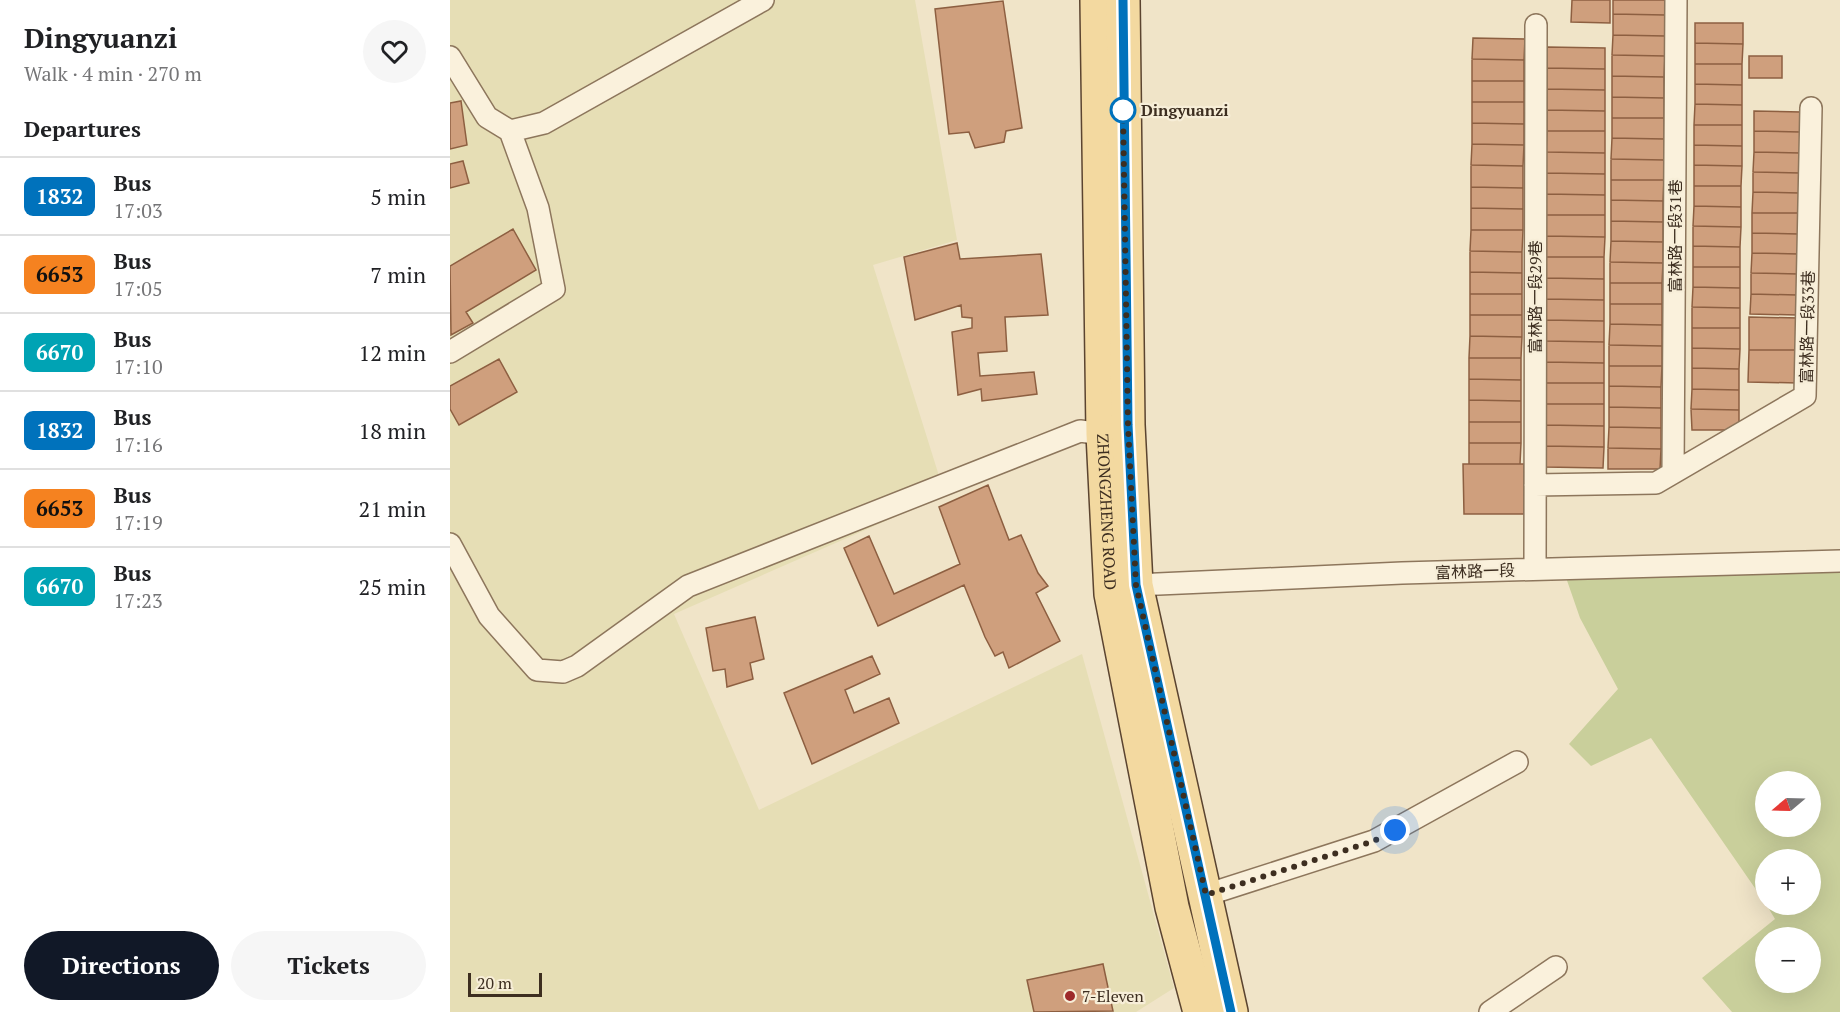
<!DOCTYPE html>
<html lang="en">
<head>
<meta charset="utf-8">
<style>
	body { margin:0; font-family:"PT Serif","Noto Sans TC",serif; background:#f6f6f6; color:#202124; height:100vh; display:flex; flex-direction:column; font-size:22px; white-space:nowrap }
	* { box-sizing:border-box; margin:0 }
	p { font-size:20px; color:#757577 }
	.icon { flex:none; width:33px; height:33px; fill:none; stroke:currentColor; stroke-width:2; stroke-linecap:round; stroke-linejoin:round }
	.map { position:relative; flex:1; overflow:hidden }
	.sheet { display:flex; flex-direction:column; background:#fff; width:450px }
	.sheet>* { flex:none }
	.badge { padding:0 12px; border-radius:9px; font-size:21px; line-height:39px }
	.needle { width:39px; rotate:251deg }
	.buttons { position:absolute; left:1305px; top:771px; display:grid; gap:12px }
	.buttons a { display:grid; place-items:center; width:66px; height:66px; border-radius:50%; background:#fff; box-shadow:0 6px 24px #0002; font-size:30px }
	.scale { position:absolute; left:18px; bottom:15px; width:74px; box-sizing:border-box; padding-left:6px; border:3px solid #3d2e20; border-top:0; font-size:16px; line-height:21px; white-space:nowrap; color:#3d2e20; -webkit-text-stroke:4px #f7eed8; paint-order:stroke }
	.you { position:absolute; width:30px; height:30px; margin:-15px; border:4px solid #fff; border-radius:50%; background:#1a73e8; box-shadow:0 0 0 9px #1a73e833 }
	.map>.badge { position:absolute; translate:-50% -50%; box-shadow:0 0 0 3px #fff }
	h2 { padding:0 24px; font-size:22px; line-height:54px }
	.round { display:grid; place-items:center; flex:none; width:63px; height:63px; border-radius:32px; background:#f6f6f6 }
	.summary { display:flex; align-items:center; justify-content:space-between; height:102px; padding:0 24px }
	h1 { font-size:28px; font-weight:700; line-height:45px }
	.button { display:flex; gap:12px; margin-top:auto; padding:12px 24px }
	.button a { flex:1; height:69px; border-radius:36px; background:#111827; color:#fff; font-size:24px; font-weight:700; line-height:69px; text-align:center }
	.button a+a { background:#f6f6f6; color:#202124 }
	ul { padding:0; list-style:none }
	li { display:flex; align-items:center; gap:18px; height:78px; padding:0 24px; border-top:2px solid #e0e0e0 }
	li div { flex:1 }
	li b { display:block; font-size:22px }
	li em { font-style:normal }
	li .badge { min-width:66px; font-weight:700; text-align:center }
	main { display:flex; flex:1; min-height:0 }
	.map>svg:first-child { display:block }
	.farmland { fill:#e6deb5 }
	.green { fill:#c9cf9b; fill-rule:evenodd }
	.building { fill:#cf9f7d; stroke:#8d5f41; stroke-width:1.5 }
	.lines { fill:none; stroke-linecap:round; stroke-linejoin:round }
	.street-casing { stroke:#8d765c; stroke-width:24 }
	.primary-casing { stroke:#5b4430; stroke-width:36 }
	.street { stroke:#faf1dc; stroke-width:21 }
	.primary { stroke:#f3d9a0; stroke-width:33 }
	.line-casing { stroke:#fff; stroke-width:14 }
	.line { stroke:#0072bc; stroke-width:9 }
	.walk { stroke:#3d2e20; stroke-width:6; stroke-dasharray:0 10.8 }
	.stop-dot { fill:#fff; stroke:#0072bc; stroke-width:3 }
	.poi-dot { fill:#9e2a2b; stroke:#f7eed8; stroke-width:2 }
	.labels { text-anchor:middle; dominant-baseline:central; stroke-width:4.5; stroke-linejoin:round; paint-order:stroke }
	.stop-label { font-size:16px; font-weight:bold; fill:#3d2e20; stroke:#f7eed8; text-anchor:start }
	.street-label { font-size:16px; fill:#3d2e20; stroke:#f7eed8 }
	.poi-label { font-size:16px; fill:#3d2e20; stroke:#f7eed8; text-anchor:start }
</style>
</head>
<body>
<main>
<section class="sheet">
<div class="summary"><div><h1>Dingyuanzi</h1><p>Walk · 4 min · 270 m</p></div><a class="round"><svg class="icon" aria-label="heart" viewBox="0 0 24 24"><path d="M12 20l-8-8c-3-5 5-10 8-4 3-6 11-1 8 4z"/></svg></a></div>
<h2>Departures</h2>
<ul>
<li><span class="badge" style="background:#0072bc;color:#fff">1832</span><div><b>Bus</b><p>17:03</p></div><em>5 min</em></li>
<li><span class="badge" style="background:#f58220;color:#111">6653</span><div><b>Bus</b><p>17:05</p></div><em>7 min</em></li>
<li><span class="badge" style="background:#00a3b4;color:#fff">6670</span><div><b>Bus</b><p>17:10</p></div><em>12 min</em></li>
<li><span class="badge" style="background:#0072bc;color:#fff">1832</span><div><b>Bus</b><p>17:16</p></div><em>18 min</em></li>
<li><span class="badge" style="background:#f58220;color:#111">6653</span><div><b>Bus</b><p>17:19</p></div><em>21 min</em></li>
<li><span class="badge" style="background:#00a3b4;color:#fff">6670</span><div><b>Bus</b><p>17:23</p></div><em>25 min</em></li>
</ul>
<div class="button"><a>Directions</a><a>Tickets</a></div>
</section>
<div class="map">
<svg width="1390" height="1012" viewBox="0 0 1390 1012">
	<rect width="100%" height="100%" fill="#f0e4c8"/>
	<path class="farmland" d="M 0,0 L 465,0 L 507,240 L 423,265 L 495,495 L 224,614 L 309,810 L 632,654 L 724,988 L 686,1012 L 0,1012 Z"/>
	<path class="green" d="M 1390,559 L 1390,1012 L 1282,1012 L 1252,978 L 1325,919 L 1316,904 L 1360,904 L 1360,860 L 1316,860 L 1316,904 L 1201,738 L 1141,766 L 1119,744 L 1168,689 L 1130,618 L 1112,566 ZM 1316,782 L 1360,782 L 1360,826 L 1316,826 ZM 1316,938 L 1360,938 L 1360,982 L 1316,982 Z"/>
	<path class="building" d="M 1122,0 L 1160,0 L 1160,23 L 1121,22 Z
		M 1163,0 L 1215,0 L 1215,15 L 1163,14 Z
		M 553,1 L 572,128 L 556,131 L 554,142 L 525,148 L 519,132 L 499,134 L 485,9 Z
		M 1163,14 L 1215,15 L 1215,36 L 1163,35 Z
		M 1245,23 L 1293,23 L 1293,44 L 1245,43 Z
		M 1163,35 L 1215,36 L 1215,56 L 1162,55 Z
		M 1023,38 L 1075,39 L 1074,60 L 1022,59 Z
		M 1245,43 L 1293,44 L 1292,64 L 1245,64 Z
		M 1097,47 L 1155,48 L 1155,69 L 1097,68 Z
		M 1162,55 L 1215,56 L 1214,77 L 1162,76 Z
		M 1299,56 L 1332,56 L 1332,78 L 1299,78 Z
		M 1022,59 L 1074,60 L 1074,81 L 1022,81 Z
		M 1245,64 L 1292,64 L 1292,85 L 1245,84 Z
		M 1097,68 L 1155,69 L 1155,90 L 1097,89 Z
		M 1162,76 L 1214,77 L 1214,98 L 1162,97 Z
		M 1022,81 L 1074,81 L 1074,102 L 1022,102 Z
		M 1245,84 L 1292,85 L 1292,105 L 1245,104 Z
		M 1097,89 L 1155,90 L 1155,111 L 1097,110 Z
		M 1162,97 L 1214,98 L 1214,118 L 1162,118 Z
		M 11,101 L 17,145 L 0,149 L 0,103 Z
		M 1022,102 L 1074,102 L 1074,124 L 1022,123 Z
		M 1245,104 L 1292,105 L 1292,125 L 1244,125 Z
		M 1097,110 L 1155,111 L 1155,131 L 1097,131 Z
		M 1304,111 L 1351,112 L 1350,132 L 1304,131 Z
		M 1162,118 L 1214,118 L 1214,139 L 1162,138 Z
		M 1022,123 L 1074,124 L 1074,145 L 1022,144 Z
		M 1244,125 L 1292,125 L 1292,146 L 1244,145 Z
		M 1097,131 L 1155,131 L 1155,153 L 1096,152 Z
		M 1304,131 L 1350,132 L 1350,153 L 1304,152 Z
		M 1162,138 L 1214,139 L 1214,160 L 1161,159 Z
		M 1022,144 L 1074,145 L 1073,166 L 1021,165 Z
		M 1244,145 L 1292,146 L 1292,166 L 1244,165 Z
		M 1096,152 L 1155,153 L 1155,174 L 1096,173 Z
		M 1304,152 L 1350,153 L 1350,173 L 1303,172 Z
		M 1161,159 L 1214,160 L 1214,180 L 1161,180 Z
		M 13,161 L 19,183 L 0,188 L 0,164 Z
		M 1021,165 L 1073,166 L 1073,188 L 1021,187 Z
		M 1244,165 L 1292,166 L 1291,186 L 1244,186 Z
		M 1303,172 L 1350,173 L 1349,193 L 1303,192 Z
		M 1096,173 L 1155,174 L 1155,195 L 1096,194 Z
		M 1161,180 L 1214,180 L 1213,201 L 1161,200 Z
		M 1244,186 L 1291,186 L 1291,207 L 1244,206 Z
		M 1021,187 L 1073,188 L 1073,209 L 1021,208 Z
		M 1303,192 L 1349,193 L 1349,213 L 1302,213 Z
		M 1096,194 L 1155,195 L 1155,215 L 1096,215 Z
		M 1161,200 L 1213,201 L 1213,222 L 1161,221 Z
		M 1244,206 L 1291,207 L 1291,227 L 1243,226 Z
		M 1021,208 L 1073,209 L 1073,230 L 1021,230 Z
		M 1302,213 L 1349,213 L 1348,234 L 1302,233 Z
		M 1096,215 L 1155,215 L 1155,237 L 1096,236 Z
		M 1161,221 L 1213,222 L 1213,242 L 1161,241 Z
		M 1243,226 L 1291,227 L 1290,247 L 1243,246 Z
		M 63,229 L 86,270 L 16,312 L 23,323 L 1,335 L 0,266 Z
		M 1021,230 L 1073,230 L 1072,252 L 1020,251 Z
		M 1302,233 L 1348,234 L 1348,254 L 1302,253 Z
		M 1096,236 L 1155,237 L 1154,257 L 1096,257 Z
		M 1161,241 L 1213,242 L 1213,263 L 1160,262 Z
		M 507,243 L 510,259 L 591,254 L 598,315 L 555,317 L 557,351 L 528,353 L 530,376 L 584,372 L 587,394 L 532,401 L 531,389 L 508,395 L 502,332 L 522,328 L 522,318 L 512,317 L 511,305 L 465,320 L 454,257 Z
		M 1243,246 L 1290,247 L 1290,267 L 1243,267 Z
		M 1020,251 L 1072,252 L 1072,273 L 1020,272 Z
		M 1302,253 L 1348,254 L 1348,274 L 1301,273 Z
		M 1096,257 L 1154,257 L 1154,279 L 1096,278 Z
		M 1160,262 L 1213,263 L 1212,283 L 1160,283 Z
		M 1243,267 L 1290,267 L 1290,288 L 1243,287 Z
		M 1020,272 L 1072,273 L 1072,294 L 1020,294 Z
		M 1301,273 L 1348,274 L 1347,295 L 1301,294 Z
		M 1096,278 L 1154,279 L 1154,300 L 1096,299 Z
		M 1160,283 L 1212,283 L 1212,304 L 1160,304 Z
		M 1243,287 L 1290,288 L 1290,308 L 1242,307 Z
		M 1020,294 L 1072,294 L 1072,315 L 1020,315 Z
		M 1301,294 L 1347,295 L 1347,315 L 1300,314 Z
		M 1096,299 L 1154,300 L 1154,321 L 1096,320 Z
		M 1160,304 L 1212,304 L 1212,325 L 1160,324 Z
		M 1242,307 L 1290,308 L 1290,328 L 1242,328 Z
		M 1020,315 L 1072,315 L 1072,337 L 1020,336 Z
		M 1299,317 L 1348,318 L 1348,350 L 1299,350 Z
		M 1096,320 L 1154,321 L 1154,342 L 1095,341 Z
		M 1160,324 L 1212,325 L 1212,346 L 1159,345 Z
		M 1242,328 L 1290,328 L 1290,349 L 1242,348 Z
		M 1020,336 L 1072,337 L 1071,358 L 1019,358 Z
		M 1095,341 L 1154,342 L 1154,363 L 1096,362 Z
		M 1159,345 L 1212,346 L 1212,366 L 1159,366 Z
		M 1242,348 L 1290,349 L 1289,369 L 1242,368 Z
		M 1299,350 L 1348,350 L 1348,383 L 1298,382 Z
		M 1019,358 L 1071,358 L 1071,380 L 1019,379 Z
		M 49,359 L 67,392 L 9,425 L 0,409 L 0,386 Z
		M 1096,362 L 1154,363 L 1154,383 L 1095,383 Z
		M 1159,366 L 1212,366 L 1211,387 L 1159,386 Z
		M 1242,368 L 1289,369 L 1289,390 L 1242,389 Z
		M 1019,379 L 1071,380 L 1071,401 L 1019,400 Z
		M 1095,383 L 1154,383 L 1154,404 L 1095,404 Z
		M 1159,386 L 1211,387 L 1211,408 L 1159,407 Z
		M 1242,389 L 1289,390 L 1289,410 L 1241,409 Z
		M 1019,400 L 1071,401 L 1071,422 L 1019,422 Z
		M 1095,404 L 1154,404 L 1154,426 L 1095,425 Z
		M 1159,407 L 1211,408 L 1211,428 L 1159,427 Z
		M 1241,409 L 1289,410 L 1289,430 L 1242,430 Z
		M 1019,422 L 1071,422 L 1071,443 L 1019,443 Z
		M 1095,425 L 1154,426 L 1154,447 L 1095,446 Z
		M 1159,427 L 1211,428 L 1211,449 L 1158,448 Z
		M 1019,443 L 1071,443 L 1070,464 L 1019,464 Z
		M 1095,446 L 1154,447 L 1153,468 L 1095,467 Z
		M 1158,448 L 1211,449 L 1210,469 L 1158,469 Z
		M 1013,464 L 1074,464 L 1074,514 L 1014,514 Z
		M 538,485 L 559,540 L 571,535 L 588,573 L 598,586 L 586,593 L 610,641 L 559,668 L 553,652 L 545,656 L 535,637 L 514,585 L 428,626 L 394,548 L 419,536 L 444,594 L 510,564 L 489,507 Z
		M 305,617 L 314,659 L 300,663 L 303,679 L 277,687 L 275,669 L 263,671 L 256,628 Z
		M 422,656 L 430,674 L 395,690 L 404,713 L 439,698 L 449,723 L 362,764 L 334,693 Z
		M 653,964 L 663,1011 L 584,1012 L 577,980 Z"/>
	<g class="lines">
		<g class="street-casing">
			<path id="street" d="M 0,57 L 37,117 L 60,131 L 94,123 L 313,0
				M 0,352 L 104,289 L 88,208 L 60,131
				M 1223,473 L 1226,0
				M 1085,485 L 1206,483 L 1355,396 L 1361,108
				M 0,544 L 39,616 L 87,670 L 113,672 L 127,666 L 238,586 L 630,431 L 653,434
				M 1085,569 L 1086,25
				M 675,589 L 686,585 L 952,573 L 1390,561
				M 756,895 L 924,841 L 1067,762
				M 1040,1012 L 1106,967"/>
		</g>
		<g class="primary-casing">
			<g id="primary">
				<path id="s1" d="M 647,0 L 653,434 L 661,594 L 722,907 L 750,1012"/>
				<path d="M 673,0 L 678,425 L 686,585 L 781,1012"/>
			</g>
		</g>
		<use href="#street" class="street"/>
		<use href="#primary" class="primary"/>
	</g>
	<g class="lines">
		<g class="line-casing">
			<path id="line" d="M 673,0 L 678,425 L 686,585 L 781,1012"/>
		</g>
		<use href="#line" class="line"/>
		<path class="walk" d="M 673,110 L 678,425 L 686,585 L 756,895 L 924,841 L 945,830"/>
	</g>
	<circle class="stop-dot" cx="673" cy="110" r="12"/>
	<circle class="poi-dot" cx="620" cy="996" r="6"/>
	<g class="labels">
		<g class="stop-label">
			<text x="691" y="110">Dingyuanzi</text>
		</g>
		<g class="street-label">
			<text transform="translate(1225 236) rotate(-90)">富林路一段31巷</text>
			<text transform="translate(1085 297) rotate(-90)">富林路一段29巷</text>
			<text transform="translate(1357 327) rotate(-89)">富林路一段33巷</text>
			<text stroke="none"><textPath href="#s1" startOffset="512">ZHONGZHENG ROAD</textPath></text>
			<text transform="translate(1025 571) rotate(-2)">富林路一段</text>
		</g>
		<g class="poi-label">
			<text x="632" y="996">7-Eleven</text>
		</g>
	</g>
</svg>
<div class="buttons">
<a><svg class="needle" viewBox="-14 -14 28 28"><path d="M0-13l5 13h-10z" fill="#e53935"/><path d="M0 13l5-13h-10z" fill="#757577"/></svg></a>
<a>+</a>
<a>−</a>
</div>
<div class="scale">20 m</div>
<div class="you" style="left:945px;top:830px"></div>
</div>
</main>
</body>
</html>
